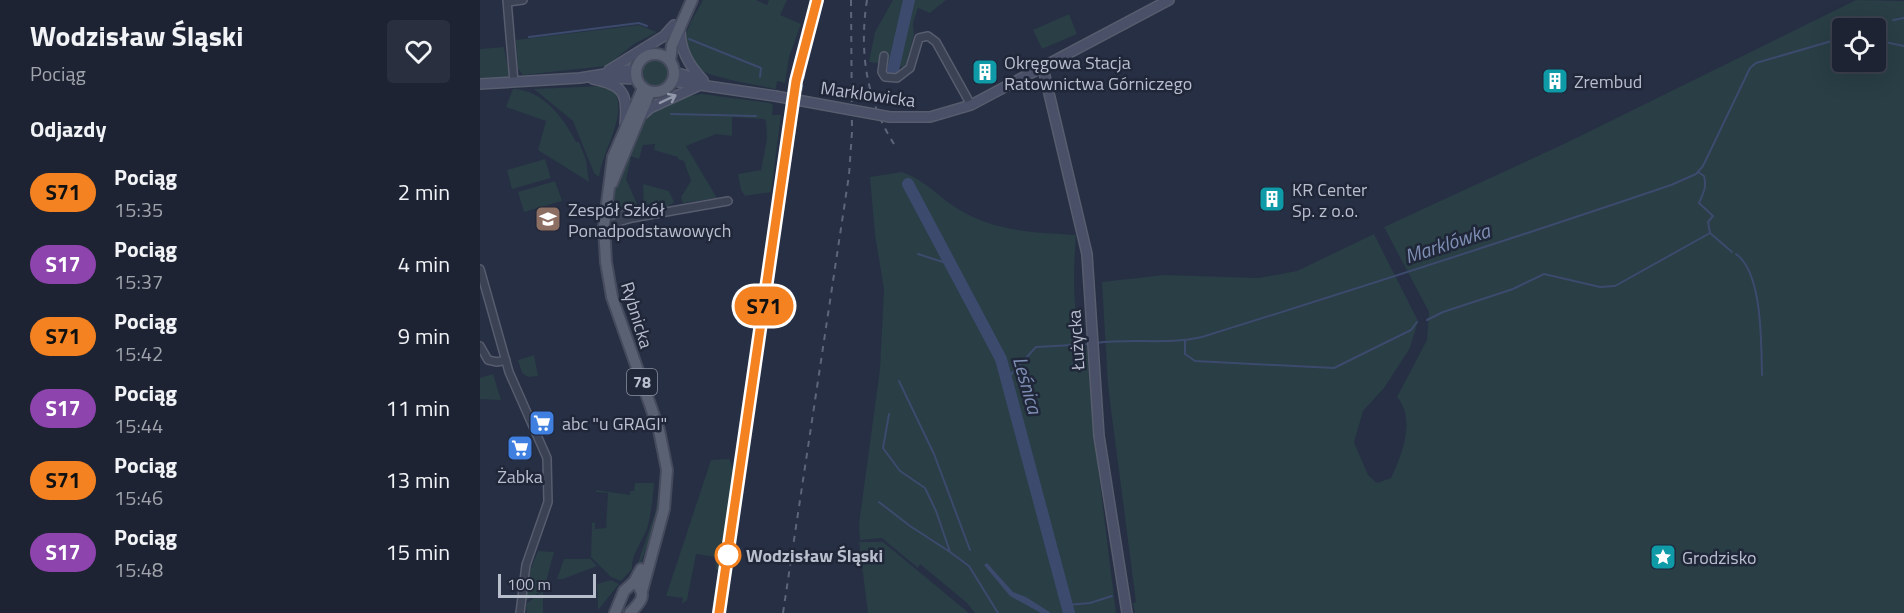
<!DOCTYPE html>
<html lang="pl">
<head>
<meta charset="utf-8">
<style>
	body { margin:0; font-family:"Titillium Web",sans-serif; background:#2a2f3f; color:#f1f3f6; height:100vh; display:flex; flex-direction:column; font-size:22px; white-space:nowrap }
	* { box-sizing:border-box; margin:0 }
	p { font-size:20px; color:#a0a4ac }
	.icon { flex:none; width:33px; height:33px; fill:none; stroke:currentColor; stroke-width:2; stroke-linecap:round; stroke-linejoin:round }
	.map { position:relative; flex:1; overflow:hidden }
	.sheet { display:flex; flex-direction:column; background:#1d2333; width:480px }
	.sheet>* { flex:none }
	.badge { padding:0 12px; border-radius:20px; font-size:21px; line-height:39px }
	.controls { position:absolute; left:1352px; top:18px; display:grid; gap:12px }
	.controls a { display:grid; place-items:center; width:54px; height:54px; border-radius:6px; background:#1d2333; box-shadow:0 6px 24px #0002,0 0 0 2px #3b404e; font-size:30px }
	.scale { position:absolute; left:18px; bottom:15px; width:98px; box-sizing:border-box; padding-left:6px; border:3px solid #b9becd; border-top:0; font-size:16px; line-height:21px; white-space:nowrap; color:#b9becd; -webkit-text-stroke:4px #202739; paint-order:stroke }
	.map>.badge { position:absolute; translate:-50% -50%; box-shadow:0 0 0 3px #fff }
	h2 { padding:0 30px; font-size:22px; line-height:54px }
	.round { display:grid; place-items:center; flex:none; width:63px; height:63px; border-radius:6px; background:#2a2f3f }
	.headline { display:flex; align-items:center; justify-content:space-between; height:102px; padding:0 30px }
	h1 { font-size:28px; font-weight:700; line-height:45px }
	ul { padding:0; list-style:none }
	li { display:flex; align-items:center; gap:18px; height:72px; padding:0 30px }
	li div { flex:1 }
	li b { display:block; font-size:22px }
	li em { font-style:normal }
	li .badge { min-width:66px; font-weight:700; text-align:center }
	main { display:flex; flex:1; min-height:0 }
	.map>svg:first-child { display:block }
	.green { fill:#293e45; fill-rule:evenodd }
	.water { fill:#3c4a6d }
	.lines { fill:none; stroke-linecap:round; stroke-linejoin:round }
	.stream { stroke:#3c4a6d; stroke-width:2 }
	.river { stroke:#3c4a6d; stroke-width:12 }
	.street-casing { stroke:#575d6e; stroke-width:10 }
	.secondary-casing { stroke:#575d6e; stroke-width:12 }
	.primary-casing { stroke:#454b5d; stroke-width:14 }
	.street { stroke:#3b4254; stroke-width:7 }
	.secondary { stroke:#495067; stroke-width:9 }
	.primary { stroke:#596173; stroke-width:10 }
	.rail { stroke:#5d657b; stroke-width:2; stroke-dasharray:6 6; stroke-linecap:butt }
	.secondary-bridge-casing { stroke:#575d6e; stroke-width:12; stroke-linecap:butt }
	.secondary-bridge { stroke:#495067; stroke-width:9 }
	.oneway { stroke:#9298a9 }
	.line-casing { stroke:#fff; stroke-width:14 }
	.line { stroke:#f58220; stroke-width:9 }
	.stop-dot { fill:#fff; stroke:#f58220; stroke-width:3 }
	.labels { text-anchor:middle; dominant-baseline:central; stroke-width:5; stroke-linejoin:round; paint-order:stroke }
	.shield { fill:#202739; stroke:#8b91a1; stroke-width:1.5 }
	.shield-label { font-size:16px; font-weight:bold; fill:#b9becd }
	.poi-label { font-size:18px; fill:#b9becd; stroke:#202739; text-anchor:start }
	.street-label { font-size:18px; fill:#b9becd; stroke:#202739 }
	.stop-label { font-size:18px; font-weight:bold; fill:#b9becd; stroke:#202739; text-anchor:start }
	.water-label { font-size:20px; font-style:italic; fill:#7f8fb5; stroke:#202739 }
</style>
</head>
<body>
<main>
<section class="sheet">
<div class="headline"><div><h1>Wodzisław Śląski</h1><p>Pociąg</p></div><a class="round"><svg class="icon" aria-label="heart" viewBox="0 0 24 24"><path d="M12 20l-8-8c-3-5 5-10 8-4 3-6 11-1 8 4z"/></svg></a></div>
<h2>Odjazdy</h2>
<ul>
<li><span class="badge" style="background:#f58220;color:#111">S71</span><div><b>Pociąg</b><p>15:35</p></div><em>2 min</em></li>
<li><span class="badge" style="background:#8e44ad;color:#fff">S17</span><div><b>Pociąg</b><p>15:37</p></div><em>4 min</em></li>
<li><span class="badge" style="background:#f58220;color:#111">S71</span><div><b>Pociąg</b><p>15:42</p></div><em>9 min</em></li>
<li><span class="badge" style="background:#8e44ad;color:#fff">S17</span><div><b>Pociąg</b><p>15:44</p></div><em>11 min</em></li>
<li><span class="badge" style="background:#f58220;color:#111">S71</span><div><b>Pociąg</b><p>15:46</p></div><em>13 min</em></li>
<li><span class="badge" style="background:#8e44ad;color:#fff">S17</span><div><b>Pociąg</b><p>15:48</p></div><em>15 min</em></li>
</ul>
</section>
<div class="map">
<svg width="1424" height="613" viewBox="0 0 1424 613">
	<rect width="100%" height="100%" fill="#272f44"/>
	<path class="green" d="M 223,0 L 276,0 L 287,5 L 289,0 L 307,0 L 300,15 L 321,24 L 309,57 L 305,83 L 297,81 L 296,89 C 278,85 237,79 223,71 C 213,65 204,45 206,34 C 209,23 218,10 223,0 Z
		M 413,0 L 466,0 L 450,13 L 438,8 L 433,23 L 434,35 L 425,67 L 389,62 L 395,32 Z
		M 1376,0 L 1424,1 L 1424,613 L 655,613 L 653,603 L 656,602 L 628,386 L 622,282 L 684,275 L 779,278 L 817,271 L 894,234 L 938,321 L 930,348 L 904,388 L 883,411 L 874,442 L 888,475 L 897,483 L 911,478 C 922,455 936,419 917,397 L 947,340 L 949,312 L 904,227 L 1086,143 ZM 1362,28 L 1395,28 L 1395,62 L 1362,62 Z
		M 589,14 L 597,34 L 562,49 L 553,30 Z
		M 159,25 L 177,32 L 154,44 L 126,66 L 43,75 L 38,69 L 36,40 Z
		M 24,47 L 29,75 L 25,79 L 0,81 L 0,49 Z
		M159 73a16 16 0 1 1 32 0a16 16 0 1 1-32 0Z
		M 124,86 L 135,91 C 147,118 123,149 119,177 L 114,173 L 93,121 L 54,89 Z
		M 33,89 C 63,89 85,120 96,142 L 99,142 L 106,160 L 109,182 L 58,150 L 66,121 L 26,107 Z
		M 222,94 L 290,103 L 293,105 L 292,115 L 301,115 L 291,192 L 265,196 L 261,190 L 258,174 L 281,170 L 287,139 L 286,121 L 284,119 L 252,117 L 252,136 L 236,134 L 206,146 L 237,198 L 203,203 L 201,197 L 211,181 L 204,161 L 198,159 L 198,157 L 174,150 L 175,144 L 163,145 L 159,159 L 149,156 L 168,115 L 209,96 Z
		M 65,159 L 71,178 L 32,189 L 27,170 Z
		M 147,159 L 151,159 L 146,179 L 157,204 C 152,211 147,214 138,210 C 128,196 141,173 147,159 Z
		M 422,172 C 441,178 455,193 472,205 C 512,232 550,232 596,235 C 594,266 590,320 607,348 L 616,451 L 636,613 L 495,613 L 487,603 L 440,564 L 438,568 L 402,538 L 380,540 L 379,524 L 400,369 L 404,289 L 395,235 L 390,177 Z
		M 75,181 L 82,201 L 44,212 L 38,192 Z
		M 163,184 L 189,191 L 194,202 C 187,209 174,211 164,208 Z
		M 54,355 L 58,376 L 48,377 L 42,373 L 38,360 Z
		M 13,374 L 21,400 L 0,399 L 0,378 Z
		M 249,459 L 255,473 L 240,570 L 236,570 L 235,557 L 216,554 L 207,600 L 202,604 L 203,598 L 186,596 L 231,460 Z
		M 182,472 L 179,512 L 158,571 L 159,560 L 175,513 Z
		M 155,483 L 174,483 C 173,498 171,515 167,529 C 162,542 151,555 152,569 L 141,581 L 131,577 L 111,557 L 112,523 L 115,522 L 115,529 L 126,528 L 128,493 L 116,492 L 116,490 L 150,495 L 150,491 L 154,491 Z
		M 379,542 L 403,542 L 489,613 L 388,613 Z
		M 58,551 L 74,552 L 64,589 L 46,601 L 51,568 Z
		M 84,559 L 110,559 L 117,566 L 83,579 L 77,579 Z
		M 131,580 L 139,584 L 118,610 L 117,584 Z
		M 63,591 L 63,613 L 47,613 L 46,604 Z"/>
	<path class="water" d="M 507,563 L 533,592 L 546,597 L 571,613 L 561,613 L 530,596 L 504,565 Z"/>
	<g class="lines">
		<path class="stream" d="M 1413,20 L 1424,18
			M 49,37 L 159,23 L 167,26
			M 209,39 L 281,68 L 280,77
			M 1395,40 L 1424,46
			M 191,114 L 276,116
			M 1218,172 L 1224,176 C 1227,188 1223,193 1219,203 L 1233,216 L 1228,222 L 1230,233 L 1252,252
			M 438,254 L 469,264
			M 1256,254 C 1283,273 1281,344 1282,375
			M 947,320 L 963,312 L 1033,289 L 1064,274 L 1120,287 L 1135,286 L 1230,233
			M 705,341 L 705,354 L 715,361 L 854,368 L 931,330 L 937,322
			M 616,343 C 652,338 687,345 722,337 C 879,288 1035,238 1191,185 L 1216,174 L 1223,166 L 1270,68 L 1276,63 L 1362,38
			M 526,380 L 556,347 L 611,344
			M 419,381 L 454,454 L 490,550
			M 409,414 L 403,448 L 420,471 L 445,488 L 456,511 L 470,552 L 489,566 L 518,613
			M 399,502 L 430,526 L 470,552
			M 587,605 L 610,603 L 632,596"/>
		<path class="river" d="M 413,70 L 429,0
			M 428,184 L 521,359 L 589,613"/>
		<g class="street-casing">
			<path id="street" d="M 27,0 L 34,82
				M 28,2 L 43,0
				M 404,56 L 402,72 L 405,77 L 417,78 L 430,68 L 439,38 L 448,36 L 456,42 L 491,105
				M 126,209 L 152,218
				M 124,226 L 152,218 L 248,201
				M 0,269 L 29,372 L 67,458 L 68,502 L 46,565 L 40,613
				M 0,346 L 8,360 L 17,362 L 26,360"/>
		</g>
		<g class="secondary-casing">
			<path id="secondary" d="M 200,28 C 200,50 208,64 223,80
				M 563,68 L 607,254 L 619,436 L 647,613
				M 129,70 L 184,36 L 194,25
				M 194,72 L 215,78
				M 129,78 L 157,79
				M 113,79 C 144,85 148,94 145,124
				M 193,81 L 295,96
				M 0,84 L 100,78 L 156,69
				M 161,116 L 170,108 L 220,85
				M 410,117 L 450,117 L 491,105 L 689,0"/>
		</g>
		<g class="primary-casing">
			<path id="primary" d="M156 73a19 19 0 1 1 38 0a19 19 0 1 1-38 0Z
				M 190,61 L 192,45 L 212,0
				M 132,183 L 170,92
				M 162,591 L 184,509 L 187,470 L 179,430 L 132,297 L 126,262 L 124,226 L 133,157 L 163,88
				M 135,613 L 144,591 L 154,582 L 161,569
				M 150,613 C 157,605 167,598 159,587"/>
		</g>
		<use href="#street" class="street"/>
		<use href="#secondary" class="secondary"/>
		<use href="#primary" class="primary"/>
		<path class="rail" d="M 387,0 C 379,51 386,100 414,144
			M 244,613 L 316,121 L 328,53 L 343,0
			M 303,613 L 369,175 L 372,132 L 371,0"/>
		<g class="secondary-bridge-casing">
			<path id="secondary-bridge" d="M 295,96 L 410,117"/>
		</g>
		<use href="#secondary-bridge" class="secondary-bridge"/>
	</g>
	<defs><path id="oneway-shaft" d="M-6 0H5M1.5-3L5.5 0L1.5 3" fill="none" stroke-width="1.6" stroke-linecap="round" stroke-linejoin="round" transform="scale(1.5)"/></defs>
	<use class="oneway" href="#oneway-shaft" transform="translate(188 99) rotate(-26)"/>
	<g class="lines">
		<g class="line-casing">
			<path id="line" d="M 239,613 L 316,81 L 337,0"/>
		</g>
		<use href="#line" class="line"/>
	</g>
	<defs>
		<g id="building-square" transform="scale(1.35)"><rect x="-9" y="-9" width="18" height="18" rx="4" fill="#0f9aa8" stroke="#202739"/><path d="M-4-6H4V6H1V3H-1V6H-4ZM-2.5-4.3h1.7v1.8h-1.7ZM.8-4.3h1.7v1.8H.8ZM-2.5-1h1.7V.8h-1.7ZM.8-1h1.7V.8H.8Z" fill="#fff"/></g>
		<g id="school-square" transform="scale(1.35)"><rect x="-9" y="-9" width="18" height="18" rx="4" fill="#8d6e63" stroke="#202739"/><path d="M0-5L7-2L0 1L-7-2ZM-4 1L0 2.5L4 1V4Q0 6-4 4Z" fill="#fff"/></g>
		<g id="supermarket-square" transform="scale(1.35)"><rect x="-9" y="-9" width="18" height="18" rx="4" fill="#3f7fe0" stroke="#202739"/><path d="M-6-5.5h2.5l.6 2H6L4.5 2H-2.5L-4.4-4H-6ZM-1.5 3.2a1.3 1.3 0 1 0 .1 0ZM3 3.2a1.3 1.3 0 1 0 .1 0Z" fill="#fff"/></g>
		<g id="sight-square" transform="scale(1.35)"><rect x="-9" y="-9" width="18" height="18" rx="4" fill="#0f9aa8" stroke="#202739"/><path d="M0-6L1.8-2.2L6-1.7L2.9 1.2L3.7 5.4L0 3.3L-3.7 5.4L-2.9 1.2L-6-1.7L-1.8-2.2Z" fill="#fff"/></g>
	</defs>
	<g fill-rule="evenodd">
		<use href="#building-square" x="505" y="72"/>
		<use href="#building-square" x="1075" y="81"/>
		<use href="#building-square" x="792" y="199"/>
		<use href="#school-square" x="68" y="219"/>
		<use href="#supermarket-square" x="62" y="423"/>
		<use href="#supermarket-square" x="40" y="448"/>
		<use href="#sight-square" x="1183" y="557"/>
	</g>
	<circle class="stop-dot" cx="248" cy="555" r="12"/>
	<g class="labels">
		<rect class="shield" x="147" y="369" width="30" height="26" rx="4.5"/>
		<g class="shield-label">
			<text x="162" y="382">78</text>
		</g>
		<g class="poi-label">
			<text x="524" y="62">Okręgowa Stacja<tspan x="524" dy="21">Ratownictwa Górniczego</tspan></text>
			<text x="1094" y="81">Zrembud</text>
			<text x="812" y="189">KR Center<tspan x="812" dy="21">Sp. z o.o.</tspan></text>
			<text x="88" y="209">Zespół Szkół<tspan x="88" dy="21">Ponadpodstawowych</tspan></text>
			<text x="82" y="423">abc "u GRAGI"</text>
			<text x="40" y="476" text-anchor="middle">Żabka</text>
			<text x="1202" y="557">Grodzisko</text>
		</g>
		<g class="street-label">
			<text transform="translate(388 94) rotate(8)">Marklowicka</text>
			<text transform="translate(157 315) rotate(73)">Rybnicka</text>
			<text transform="translate(596 340) rotate(-94)">Łużycka</text>
		</g>
		<g class="stop-label">
			<text x="266" y="555">Wodzisław Śląski</text>
		</g>
		<g class="water-label">
			<text transform="translate(967 243) rotate(-18)">Marklówka</text>
			<text transform="translate(548 385) rotate(74)">Leśnica</text>
		</g>
	</g>
</svg>
<div class="controls">
<a><svg class="icon" aria-label="locate" viewBox="0 0 24 24"><circle cx="12" cy="12" r="6"/><path d="M12 2v4M12 18v4M2 12h4M18 12h4"/></svg></a>
</div>
<div class="scale">100 m</div>
<b class="badge" style="left:284px;top:306px;background:#f58220;color:#111">S71</b>
</div>
</main>
</body>
</html>
